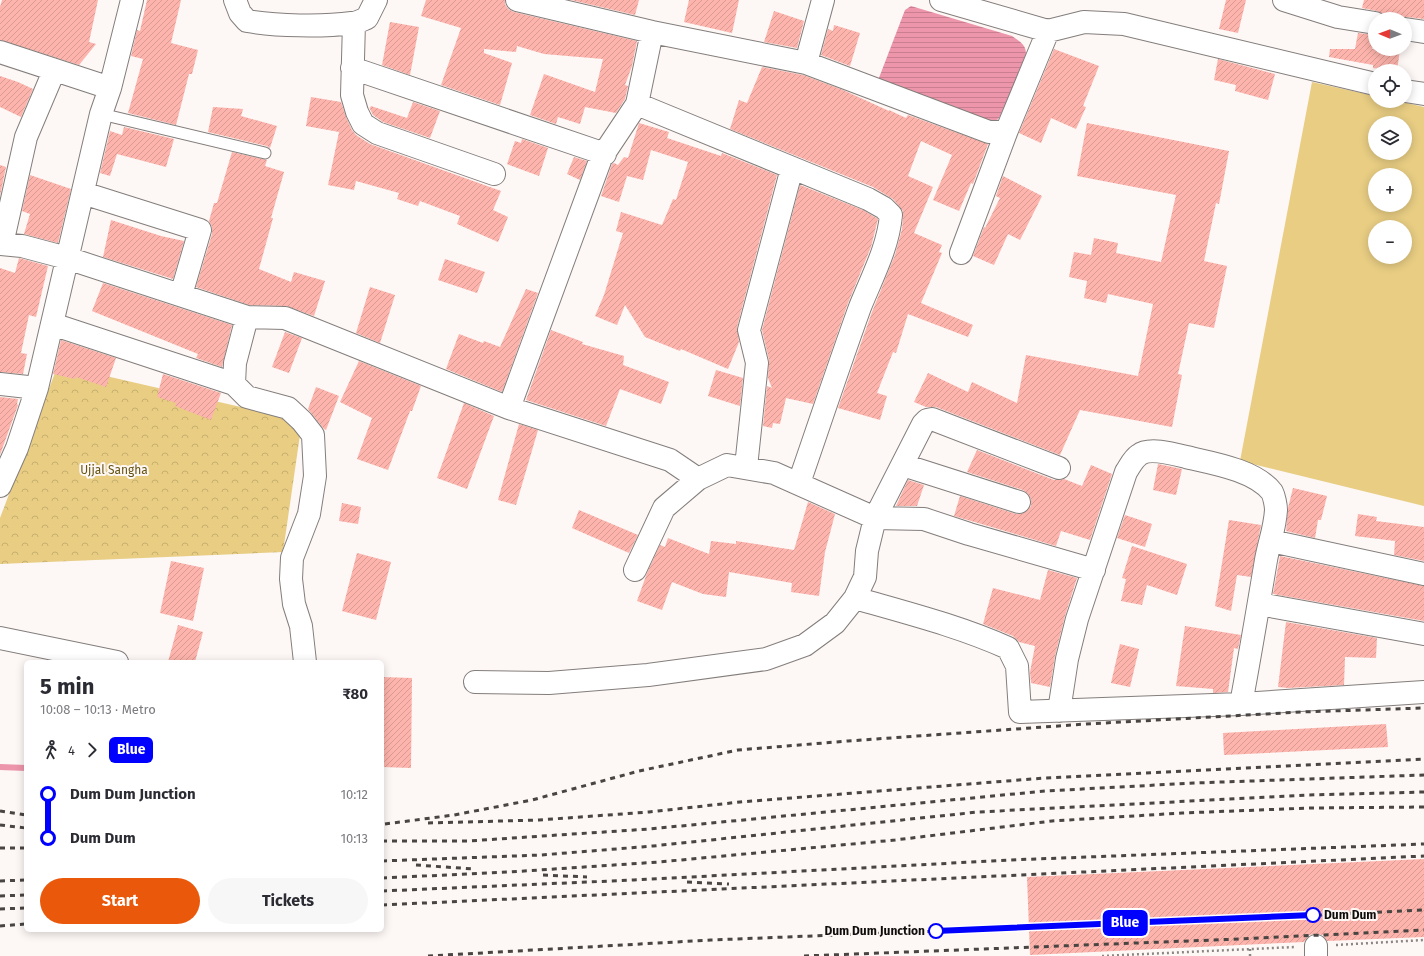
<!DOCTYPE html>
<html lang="en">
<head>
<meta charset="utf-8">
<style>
	body { margin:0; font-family:"Fira Sans",sans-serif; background:#f7f7f7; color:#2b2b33; height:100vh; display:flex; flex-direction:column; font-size:15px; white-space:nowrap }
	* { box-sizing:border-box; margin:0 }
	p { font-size:13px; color:#7c7c81 }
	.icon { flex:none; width:22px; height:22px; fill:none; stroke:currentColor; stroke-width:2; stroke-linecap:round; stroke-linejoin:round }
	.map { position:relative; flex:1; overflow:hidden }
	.side { position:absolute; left:24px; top:660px; width:360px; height:272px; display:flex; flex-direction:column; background:#fff; border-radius:6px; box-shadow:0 2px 10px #0003 }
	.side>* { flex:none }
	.badge { padding:0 8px; border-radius:6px; font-size:14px; line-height:26px }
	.needle { width:26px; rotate:271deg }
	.fabs { position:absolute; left:1368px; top:12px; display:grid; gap:8px }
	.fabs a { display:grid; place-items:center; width:44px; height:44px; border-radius:50%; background:#fff; box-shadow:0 2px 10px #0003; font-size:20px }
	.map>.badge { position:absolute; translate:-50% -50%; box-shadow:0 0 0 2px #fff }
	.legs { display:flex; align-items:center; gap:6px; height:44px; padding:0 16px; font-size:13px }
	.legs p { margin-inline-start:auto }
	.summary { display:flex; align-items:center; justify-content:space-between; height:68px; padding:0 16px }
	h1 { font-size:22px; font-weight:700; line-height:30px }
	.primary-button { display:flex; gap:8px; margin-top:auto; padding:8px 16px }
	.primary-button a { flex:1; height:46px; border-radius:24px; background:#ea580c; color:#fff; font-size:16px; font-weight:700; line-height:46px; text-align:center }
	.primary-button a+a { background:#f7f7f7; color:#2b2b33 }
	ul { padding:0 16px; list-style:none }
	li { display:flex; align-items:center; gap:14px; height:44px; font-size:15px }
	li i { display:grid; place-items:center; width:6px; height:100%; margin:0 5px; background:currentColor }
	li i::after { content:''; width:10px; height:10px; margin:-5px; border:3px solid; border-radius:50%; background:#fff }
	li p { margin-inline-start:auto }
	li:first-child i { background:linear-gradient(#0000 50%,currentColor 0) }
	li:last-child i { background:linear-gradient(currentColor 50%,#0000 0) }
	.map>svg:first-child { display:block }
	.forest { fill:url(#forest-crowns) }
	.pitch { fill:#e8cd83; fill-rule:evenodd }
	.water { fill:url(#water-rules) }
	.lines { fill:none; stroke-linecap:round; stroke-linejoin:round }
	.stream { stroke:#ed95aa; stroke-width:6 }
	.building { fill:url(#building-hatch) }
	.lane-casing { stroke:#837e7c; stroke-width:13 }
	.street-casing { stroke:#837e7c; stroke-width:24 }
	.path { stroke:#8a8684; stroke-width:2.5; stroke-dasharray:2 3; stroke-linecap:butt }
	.lane { stroke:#fff; stroke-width:11 }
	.street { stroke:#fff; stroke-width:22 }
	.rail { stroke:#484543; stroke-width:3; stroke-dasharray:5 5; stroke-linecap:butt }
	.line-1-casing { stroke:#fff; stroke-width:9 }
	.line-1 { stroke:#00f; stroke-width:6 }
	.stop-1-dot { fill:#fff; stroke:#00f; stroke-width:2 }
	.labels { text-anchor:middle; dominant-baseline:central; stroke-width:4; stroke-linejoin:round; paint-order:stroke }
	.park-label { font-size:12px; fill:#665313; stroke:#fdf7f5 }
	.stop-label { font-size:12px; font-weight:bold; fill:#0f0d0c; stroke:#fdf7f5; text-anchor:start }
</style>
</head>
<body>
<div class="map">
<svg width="1424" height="956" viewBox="0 0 1424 956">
	<defs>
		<pattern id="forest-crowns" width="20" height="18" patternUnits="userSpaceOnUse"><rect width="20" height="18" fill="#e8cd83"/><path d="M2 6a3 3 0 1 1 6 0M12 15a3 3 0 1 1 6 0" fill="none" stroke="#c6af70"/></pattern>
		<pattern id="water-rules" width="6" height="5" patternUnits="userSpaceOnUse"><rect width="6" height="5" fill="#ed95aa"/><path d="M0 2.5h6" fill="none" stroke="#ca7f91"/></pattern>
		<pattern id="building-hatch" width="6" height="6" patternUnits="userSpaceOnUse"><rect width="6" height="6" fill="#fdb4ac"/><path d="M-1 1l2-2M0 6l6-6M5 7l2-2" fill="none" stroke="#d89a93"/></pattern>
	</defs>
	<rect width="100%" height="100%" fill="#fdf7f5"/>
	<path class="forest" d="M 58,365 L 302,421 L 283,552 L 0,564 L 0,518 Z"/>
	<path class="pitch" d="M 1312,82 L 1375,96 L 1375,101 L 1398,101 L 1424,107 L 1424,506 L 1240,461 ZM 1375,123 L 1405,123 L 1405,153 L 1375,153 ZM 1375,175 L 1405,175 L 1405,205 L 1375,205 ZM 1375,227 L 1405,227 L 1405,257 L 1375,257 Z"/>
	<path class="water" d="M 911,6 L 1012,36 C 1024,44 1028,47 1025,62 L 999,118 L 994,122 L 877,83 L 905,10 Z"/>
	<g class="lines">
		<path class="stream" d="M 0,767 L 26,768"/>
	</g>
	<path class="building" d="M 2,0 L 98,0 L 89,42 L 96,44 L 79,65 L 0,40 L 0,7 Z
		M 147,0 L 181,0 L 171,43 L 198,50 L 192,74 L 189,74 L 176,125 L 128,113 L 143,59 L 131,56 L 137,30 L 140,31 Z
		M 426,0 L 505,0 L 505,4 L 508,9 L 514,12 L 637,41 L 632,66 L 625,85 L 628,86 L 625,99 L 616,113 L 585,107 L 580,124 L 558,117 L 556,124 L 530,115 L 544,74 L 595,92 L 603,59 L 544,54 L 517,46 L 516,52 L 484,49 L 484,53 L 512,63 L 500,105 L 441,85 L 461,28 L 421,16 Z
		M 571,0 L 639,0 L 635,15 Z
		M 689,0 L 739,0 L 732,33 L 684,22 Z
		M 1226,0 L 1246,0 L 1238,33 L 1219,29 Z
		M 1364,0 L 1424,0 L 1424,19 L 1407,17 L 1398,19 L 1387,19 L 1383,14 L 1377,11 L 1362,8 Z
		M 774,11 L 804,21 L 797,48 L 764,42 Z
		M 390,22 L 419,27 L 410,75 L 382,65 Z
		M 834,25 L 860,33 L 850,66 L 821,55 L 828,29 L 833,31 Z
		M 1358,33 L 1375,35 L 1372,49 L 1400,49 L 1397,71 L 1373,68 L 1373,65 L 1329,57 L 1330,49 L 1355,49 Z
		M 1054,49 L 1099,66 L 1083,106 L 1086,107 L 1076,129 L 1051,118 L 1041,143 L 1019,133 Z
		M 1218,59 L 1275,74 L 1268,100 L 1235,91 L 1236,85 L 1214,80 Z
		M 762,67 L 803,75 L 843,90 L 889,111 L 889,110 L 906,118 L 908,115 L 988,144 L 973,184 L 971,183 L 959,211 L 933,200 L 952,155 L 921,141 L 908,176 L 933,187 L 914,233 L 942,245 L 939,252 L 942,253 L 921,303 L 973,325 L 968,337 L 908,314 L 896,353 L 893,352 L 877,393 L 887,396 L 880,420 L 838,408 L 872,312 L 895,255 L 902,229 L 903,217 L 903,211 L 893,199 L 873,187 L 730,129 L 739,100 L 747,103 Z
		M 0,76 L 18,82 L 33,89 L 21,117 L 0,107 Z
		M 311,97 L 341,102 L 346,117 L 352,130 L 356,135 L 370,144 L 501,191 L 493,210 L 508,217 L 498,242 L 457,224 L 460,216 L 420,201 L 418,206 L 397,199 L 399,193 L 356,181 L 354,190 L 328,185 L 339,132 L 306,126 Z
		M 413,102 L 440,111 L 430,138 L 383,122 L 373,115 L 369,107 L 370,108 L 371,106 L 407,118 Z
		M 213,107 L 243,109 L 241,116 L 277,126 L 270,148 L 267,146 L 208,132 Z
		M 639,123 L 669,132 L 667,138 L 721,156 L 722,153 L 777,175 L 737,327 L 739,342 L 728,369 L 681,349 L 680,351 L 645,337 L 625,305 L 617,325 L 595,316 L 604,295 L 623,233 L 616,231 L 621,212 L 662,225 L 673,199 L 676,200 L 688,162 L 651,150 L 643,180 L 627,176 L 619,202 L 601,196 L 612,164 L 614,163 L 618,165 L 624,157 L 628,158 Z
		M 1087,123 L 1229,151 L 1219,204 L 1216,203 L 1204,261 L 1227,266 L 1214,328 L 1189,323 L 1178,374 L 1182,375 L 1172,427 L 1080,410 L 1060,455 L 936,407 L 926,407 L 914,402 L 928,373 L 968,392 L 972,382 L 1017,403 L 1026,355 L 1138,376 L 1153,304 L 1108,294 L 1106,303 L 1084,298 L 1087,281 L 1069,277 L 1074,252 L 1091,255 L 1094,238 L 1118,243 L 1116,253 L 1161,262 L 1176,195 L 1077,176 Z
		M 124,127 L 174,139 L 166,167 L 117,154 L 110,176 L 100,173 L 110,131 L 122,135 Z
		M 522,139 L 548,148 L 539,176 L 507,164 L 515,141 L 521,143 Z
		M 232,152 L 267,160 L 265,166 L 284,172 L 271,218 L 273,218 L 259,269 L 291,282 L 294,272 L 325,281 L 314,316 L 286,306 L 249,305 L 196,287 L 212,234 L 212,227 L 209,221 L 214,203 L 217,203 Z
		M 574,157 L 587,161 L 580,180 L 567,174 Z
		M 0,165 L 6,167 L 0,196 Z
		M 30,175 L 71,189 L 58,243 L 24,234 L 30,214 L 22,211 Z
		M 1003,176 L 1042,196 L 1020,240 L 1008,234 L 994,265 L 973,256 L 984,227 L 985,228 L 1000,198 L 996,196 Z
		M 800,185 L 863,210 L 878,219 L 871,247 L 848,303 L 813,404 L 786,398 L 780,424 L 773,423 L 772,428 L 763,426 L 767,386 L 772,388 L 768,378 L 769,360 L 762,330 Z
		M 111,220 L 161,236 L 184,241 L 173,279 L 103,257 Z
		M 19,258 L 48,266 L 36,317 L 29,315 L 21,353 L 27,354 L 23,374 L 0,372 L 0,268 L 15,273 Z
		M 445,259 L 485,272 L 477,293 L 438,280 Z
		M 103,283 L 232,325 L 222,367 L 196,358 L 198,354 L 92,311 Z
		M 370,287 L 395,295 L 380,343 L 356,333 Z
		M 526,289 L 538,293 L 502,392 L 446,369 L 459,334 L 483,343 L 484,341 L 500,347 Z
		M 551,330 L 583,342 L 582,344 L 624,356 L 623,365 L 669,382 L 661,404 L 620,389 L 606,426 L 526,400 Z
		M 285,332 L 302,338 L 289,373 L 272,367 Z
		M 61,340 L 116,358 L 106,387 L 76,377 L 75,379 L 53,374 Z
		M 359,361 L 421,386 L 412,411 L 410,411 L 388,470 L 357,459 L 372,418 L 340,402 Z
		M 716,370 L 743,378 L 740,406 L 708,396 Z
		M 163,374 L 221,393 L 211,420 L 175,406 L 176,403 L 157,397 Z
		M 316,387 L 339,396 L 326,430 L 324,429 L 308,409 Z
		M 0,397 L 18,399 L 17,404 L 18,405 L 0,455 Z
		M 464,403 L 494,416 L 467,489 L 437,478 Z
		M 519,424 L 538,430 L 516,505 L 498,500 Z
		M 977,450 L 1054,480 L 1061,480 L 1064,479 L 1082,486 L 1091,465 L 1112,474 L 1090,540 L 1061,531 L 1056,546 L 954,516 L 960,496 L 1016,514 L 1021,514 L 1027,511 L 1031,506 L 1031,499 L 1028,494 L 1023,490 L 967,472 Z
		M 1158,464 L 1182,469 L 1176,495 L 1153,490 Z
		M 908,480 L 924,485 L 917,506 L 896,506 Z
		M 1293,488 L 1327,496 L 1321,520 L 1318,520 L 1315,538 L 1286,531 L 1288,508 Z
		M 808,502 L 835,514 L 825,552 L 819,596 L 791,592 L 792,583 L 729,572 L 726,597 L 703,594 L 672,582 L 662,610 L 637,601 L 647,573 L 660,545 L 665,547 L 668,538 L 709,554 L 711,541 L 736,544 L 736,541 L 794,550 Z
		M 342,503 L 361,507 L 358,524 L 339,521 Z
		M 579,510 L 638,535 L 629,553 L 572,528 Z
		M 1358,514 L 1377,517 L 1376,521 L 1424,527 L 1424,561 L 1394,555 L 1395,541 L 1355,536 Z
		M 1125,515 L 1152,524 L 1145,547 L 1117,538 Z
		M 1229,520 L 1261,525 L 1251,577 L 1237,575 L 1231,611 L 1215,606 Z
		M 1132,546 L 1187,564 L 1177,595 L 1147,585 L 1142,605 L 1121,601 L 1126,579 L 1122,578 Z
		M 357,553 L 391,562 L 376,620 L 342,611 Z
		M 1280,556 L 1424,586 L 1424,621 L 1273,594 Z
		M 171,561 L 204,568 L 193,621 L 160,613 Z
		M 1048,570 L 1077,578 L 1065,616 L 1055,656 L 1050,687 L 1031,683 L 1030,672 L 1035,646 L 1019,642 L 1013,636 L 983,624 L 993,588 L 1040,600 Z
		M 1286,622 L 1377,638 L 1376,658 L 1345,657 L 1344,685 L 1288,688 L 1278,687 Z
		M 178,625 L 203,632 L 195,662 L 168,662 Z
		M 1185,626 L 1241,635 L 1238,649 L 1234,648 L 1228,692 L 1213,693 L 1213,689 L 1176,686 Z
		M 1120,644 L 1139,649 L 1130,687 L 1111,683 Z
		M 382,677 L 412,678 L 411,768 L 382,767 Z
		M 1386,724 L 1388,747 L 1224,755 L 1223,733 Z
		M 1424,859 L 1424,937 L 1327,941 L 1323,935 L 1316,934 L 1309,935 L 1304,942 L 1030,955 L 1027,877 Z"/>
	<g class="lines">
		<g class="lane-casing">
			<path id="lane" d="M 101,114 L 265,153"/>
		</g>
		<g class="street-casing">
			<path id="street" d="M 235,0 L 240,13 L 247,21 C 277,26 322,27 352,23 C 357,23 362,20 367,18 L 376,0
				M 517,0 L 652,32 L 806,63 L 989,132 L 998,132 L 1007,130 L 1048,31
				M 941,0 L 1048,31 L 1084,22 L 1124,24 L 1375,84
				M 1284,0 L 1338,17 L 1375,23
				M 354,23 L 352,95 L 357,112 L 363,124 L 377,133 L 494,174
				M 1405,29 L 1424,32
				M 0,52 L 110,88
				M 806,63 L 823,0
				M 352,68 L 605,154
				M 1405,91 L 1424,94
				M 637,104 L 868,199 L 884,208 L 891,215 C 888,248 872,277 860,307 C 839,365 819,425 799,483
				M 83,193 L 200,230 L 181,295
				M 0,244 L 22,246 L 67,258 L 247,317 L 285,318 L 509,408
				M 2,244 L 26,137 L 54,71
				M 961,253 L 1007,130
				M 247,317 L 235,363 L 234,384 L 247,397 L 288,408 L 302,421 L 313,435 L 315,476 L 309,514 L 292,558 L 291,579 L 294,604 L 301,626 L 305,662
				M 52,324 L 234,384
				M 0,384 L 37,388
				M 903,465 L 1019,502
				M 746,467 L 757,363 L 749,330 L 792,168
				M 1059,468 L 932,419 L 927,420 L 923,424 L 875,518 L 924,519 L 969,534 L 1094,570
				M 0,486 L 17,448 L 37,388 L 101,114 L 110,88 L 132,0
				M 1271,541 L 1424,574
				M 635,570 L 664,508 L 698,479
				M 855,598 C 907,613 959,626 1008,648 L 1017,666 L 1020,712 L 1241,704 L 1424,692
				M 1259,604 L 1424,634
				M 0,638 L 117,662
				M 475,682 L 549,683 L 648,675 L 766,659 L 805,645 L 835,623 L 855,598 L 865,577 L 867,551 L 875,518 L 774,473 L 727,465 L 698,479 L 670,460 L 509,408 L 601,158 L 637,104 L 652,32
				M 1059,711 L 1067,659 L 1077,619 L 1126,472 C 1130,466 1133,459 1139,455 C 1149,447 1174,454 1186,457 C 1212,463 1255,470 1272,492 C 1274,496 1276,505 1276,510 C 1275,528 1269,543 1266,560 C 1258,608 1250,656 1241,704
				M 1316,946 L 1316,956"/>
		</g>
		<path class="path" d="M 1336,945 L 1424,940
			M 1250,949 L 1250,956
			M 1102,956 L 1295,947"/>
		<use href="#lane" class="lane"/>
		<use href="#street" class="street"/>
		<path class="rail" d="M 0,811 L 26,815
			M 428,823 L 539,820 L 649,812 L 740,802 L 1045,778 L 1424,759
			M 385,824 L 454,815 L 532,800 L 639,771 L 738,750 L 848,741 L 1086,724 L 1301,712 L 1424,708
			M 0,825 L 26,828
			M 382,841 L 468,841 L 649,829 L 1045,791 L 1194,783 L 1424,775
			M 0,848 L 26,848
			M 382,861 L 541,855 L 653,846 L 978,812 L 1308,795 L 1424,792
			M 416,865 L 474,869
			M 543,875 L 587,877
			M 382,878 L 509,872 L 659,862 L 895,840 L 1052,821 L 1182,813 L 1310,808 L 1424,807
			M 0,881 L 26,880
			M 687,882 L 729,884
			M 382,891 L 634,880 L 1010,860 L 1424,844
			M 0,896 L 26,895
			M 382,905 L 1424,856
			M 0,909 L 26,908
			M 0,926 L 26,924
			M 428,956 L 711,940 L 1238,919 L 1424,910
			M 804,956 L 1239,939 L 1424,930"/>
	</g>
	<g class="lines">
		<g class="line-1-casing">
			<path id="line-1" d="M 936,931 L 1313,915"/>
		</g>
		<use href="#line-1" class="line-1"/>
	</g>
	<g class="stop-1-dot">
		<circle cx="1313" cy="915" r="7"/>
		<circle cx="936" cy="931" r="7"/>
	</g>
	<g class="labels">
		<g class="park-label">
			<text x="114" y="470">Ujjal Sangha</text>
		</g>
		<g class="stop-label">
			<text x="1324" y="915">Dum Dum</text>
			<text x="925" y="931" text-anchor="end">Dum Dum Junction</text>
		</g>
	</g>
</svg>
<div class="fabs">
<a><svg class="needle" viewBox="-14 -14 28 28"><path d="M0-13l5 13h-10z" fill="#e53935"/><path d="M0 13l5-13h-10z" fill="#7c7c81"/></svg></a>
<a><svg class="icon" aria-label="locate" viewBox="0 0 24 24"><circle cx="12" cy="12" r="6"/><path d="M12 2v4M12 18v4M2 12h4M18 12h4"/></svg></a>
<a><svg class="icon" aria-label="layers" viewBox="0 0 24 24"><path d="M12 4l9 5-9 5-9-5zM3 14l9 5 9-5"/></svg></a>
<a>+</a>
<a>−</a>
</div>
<b class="badge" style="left:1125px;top:923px;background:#00f;color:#fff">Blue</b>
<section class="side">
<div class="summary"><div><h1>5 min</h1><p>10:08 – 10:13 · Metro</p></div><b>₹80</b></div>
<div class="legs"><svg class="icon" aria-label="walk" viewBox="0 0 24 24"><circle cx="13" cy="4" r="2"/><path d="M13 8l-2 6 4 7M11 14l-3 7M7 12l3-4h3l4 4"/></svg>4<svg class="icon" aria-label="forward" viewBox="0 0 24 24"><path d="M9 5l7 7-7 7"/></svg><b class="badge" style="background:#00f;color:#fff">Blue</b></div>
<ul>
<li><i style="color:#00f"></i><b>Dum Dum Junction</b><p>10:12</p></li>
<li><i style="color:#00f"></i><b>Dum Dum</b><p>10:13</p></li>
</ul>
<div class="primary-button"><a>Start</a><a>Tickets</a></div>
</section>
</div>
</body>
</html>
